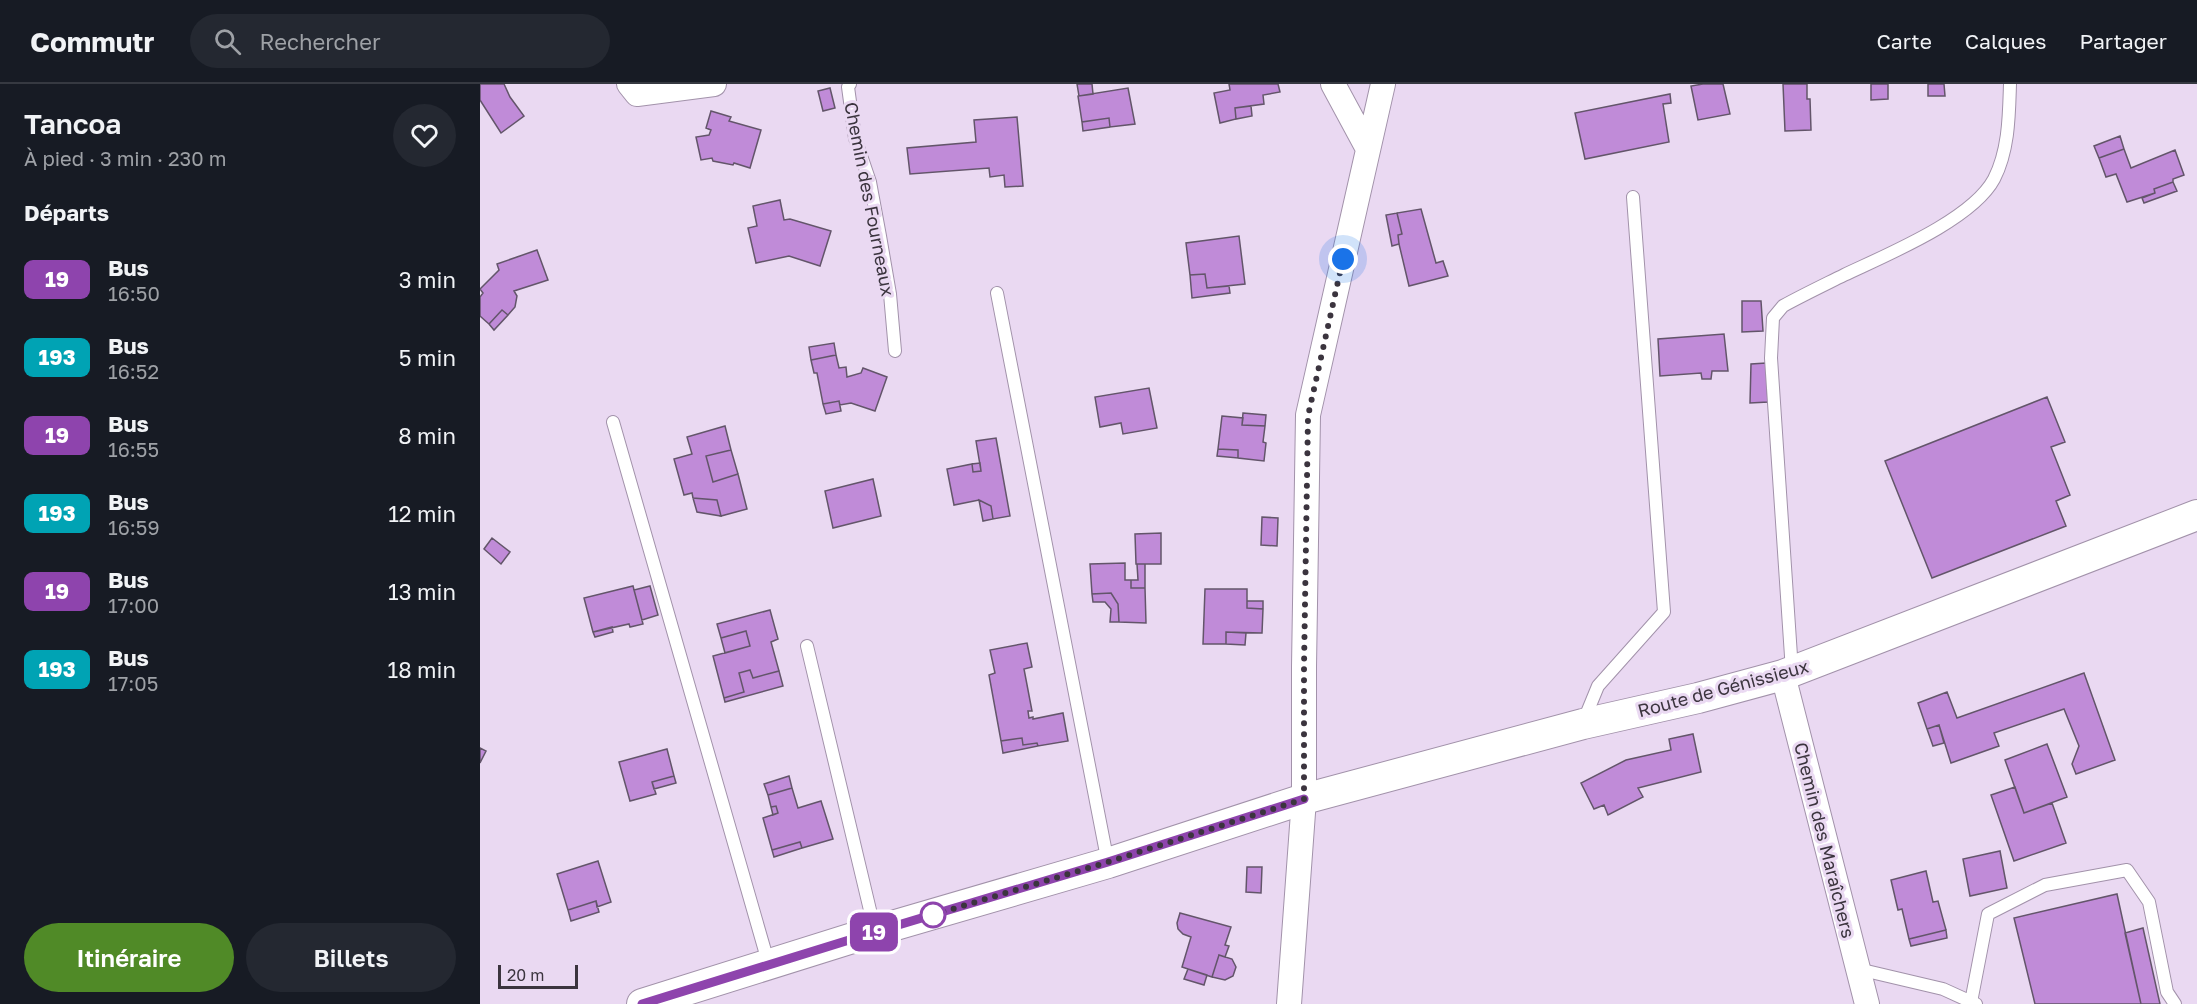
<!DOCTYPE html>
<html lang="fr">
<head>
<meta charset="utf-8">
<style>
	body { margin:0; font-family:"Golos Text",sans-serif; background:#242831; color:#f1f3f6; height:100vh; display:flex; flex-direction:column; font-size:22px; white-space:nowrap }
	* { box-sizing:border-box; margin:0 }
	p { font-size:20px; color:#9ea1a6 }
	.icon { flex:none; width:33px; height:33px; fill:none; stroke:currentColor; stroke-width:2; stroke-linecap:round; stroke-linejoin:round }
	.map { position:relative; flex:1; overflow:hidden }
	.details { display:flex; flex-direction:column; background:#171b24; width:480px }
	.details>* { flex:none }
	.badge { padding:0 12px; border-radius:9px; font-size:21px; line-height:39px }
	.scale { position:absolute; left:18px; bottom:15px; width:80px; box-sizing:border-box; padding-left:6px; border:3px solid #3b343e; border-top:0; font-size:16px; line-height:21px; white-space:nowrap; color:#3b343e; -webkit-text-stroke:4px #ead9f2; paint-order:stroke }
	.you { position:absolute; width:30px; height:30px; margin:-15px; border:4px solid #fff; border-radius:50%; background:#1a73e8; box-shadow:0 0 0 9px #1a73e833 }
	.map>.badge { position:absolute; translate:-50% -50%; box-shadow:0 0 0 3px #fff }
	h2 { padding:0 24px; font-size:22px; line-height:54px }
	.round { display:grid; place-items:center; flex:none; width:63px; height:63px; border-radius:32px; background:#242831 }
	.overview { display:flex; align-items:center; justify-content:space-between; height:102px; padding:0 24px }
	h1 { font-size:28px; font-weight:600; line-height:45px }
	.button { display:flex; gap:12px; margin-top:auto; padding:12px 24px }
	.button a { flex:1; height:69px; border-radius:36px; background:#508a27; color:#fff; font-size:24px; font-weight:600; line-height:69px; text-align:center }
	.button a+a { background:#242831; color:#f1f3f6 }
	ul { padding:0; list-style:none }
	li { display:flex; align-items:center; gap:18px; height:78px; padding:0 24px }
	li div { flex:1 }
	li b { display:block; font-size:22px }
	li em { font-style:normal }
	li .badge { min-width:66px; font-weight:700; text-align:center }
	header { display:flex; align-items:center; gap:36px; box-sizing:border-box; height:84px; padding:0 30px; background:#171b24; border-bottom:2px solid #363941 }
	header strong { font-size:28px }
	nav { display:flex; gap:33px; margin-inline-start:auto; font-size:21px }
	.search { width:420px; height:54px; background:#242831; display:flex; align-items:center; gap:15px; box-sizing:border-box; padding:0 21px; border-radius:33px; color:#9ea1a6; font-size:22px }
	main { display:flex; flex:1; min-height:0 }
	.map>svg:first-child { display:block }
	.building { fill:#c08bd8; stroke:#63556a; stroke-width:1.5 }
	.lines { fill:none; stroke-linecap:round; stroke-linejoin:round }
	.service-casing { stroke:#a292aa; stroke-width:14 }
	.minor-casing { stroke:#a292aa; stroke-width:26 }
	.tertiary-casing { stroke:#a292aa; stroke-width:32 }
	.service { stroke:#fff; stroke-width:12 }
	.minor { stroke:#fff; stroke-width:24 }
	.tertiary { stroke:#fff; stroke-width:30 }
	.line-casing { stroke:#fff; stroke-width:14 }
	.line { stroke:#8e44ad; stroke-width:9 }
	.walk { stroke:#3b343e; stroke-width:6; stroke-dasharray:0 10.8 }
	.stop-dot { fill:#fff; stroke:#8e44ad; stroke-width:3 }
	.labels { text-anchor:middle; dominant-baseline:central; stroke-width:6; stroke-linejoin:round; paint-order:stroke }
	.street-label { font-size:18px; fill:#3b343e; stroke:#ead9f2 }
</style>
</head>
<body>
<header>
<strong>Commutr</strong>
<div class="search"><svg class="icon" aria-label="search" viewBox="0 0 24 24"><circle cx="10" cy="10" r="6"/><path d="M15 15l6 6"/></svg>Rechercher</div>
<nav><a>Carte</a><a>Calques</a><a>Partager</a></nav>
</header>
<main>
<section class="details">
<div class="overview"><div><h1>Tancoa</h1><p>À pied · 3 min · 230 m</p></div><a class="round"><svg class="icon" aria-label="heart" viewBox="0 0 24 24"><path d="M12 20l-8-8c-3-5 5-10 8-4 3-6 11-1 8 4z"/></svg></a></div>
<h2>Départs</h2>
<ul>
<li><span class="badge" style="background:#8e44ad;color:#fff">19</span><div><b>Bus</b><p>16:50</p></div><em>3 min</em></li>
<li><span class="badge" style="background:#00a3b4;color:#fff">193</span><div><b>Bus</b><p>16:52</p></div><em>5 min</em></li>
<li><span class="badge" style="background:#8e44ad;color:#fff">19</span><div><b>Bus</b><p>16:55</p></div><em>8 min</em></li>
<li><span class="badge" style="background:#00a3b4;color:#fff">193</span><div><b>Bus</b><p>16:59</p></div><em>12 min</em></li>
<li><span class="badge" style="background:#8e44ad;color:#fff">19</span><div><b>Bus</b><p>17:00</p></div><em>13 min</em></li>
<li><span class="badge" style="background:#00a3b4;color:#fff">193</span><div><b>Bus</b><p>17:05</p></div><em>18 min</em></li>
</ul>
<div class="button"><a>Itinéraire</a><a>Billets</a></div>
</section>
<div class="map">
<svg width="1717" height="920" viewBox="0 0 1717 920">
	<rect width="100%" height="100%" fill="#ead9f2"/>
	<path class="building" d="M 0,0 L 24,0 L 30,13 L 44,32 L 21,49 L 0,16 Z
		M 597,0 L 612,0 L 613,10 L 599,12 Z
		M 749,0 L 798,0 L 800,8 L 783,11 L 784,20 L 755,24 L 756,35 L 740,39 L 734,9 L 750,6 Z
		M 1223,0 L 1243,0 L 1250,30 L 1218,36 L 1211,2 Z
		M 1303,0 L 1327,0 L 1327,15 L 1330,15 L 1331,46 L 1305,47 Z
		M 1391,0 L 1408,0 L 1408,15 L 1391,16 Z
		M 1448,0 L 1464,0 L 1465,12 L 1448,12 Z
		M 350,4 L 355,24 L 343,27 L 338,7 Z
		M 648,4 L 655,40 L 630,43 L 629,34 L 602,38 L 598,12 Z
		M 1190,10 L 1191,19 L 1183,20 L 1189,58 L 1105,75 L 1095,29 Z
		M 771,22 L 772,32 L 756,35 L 755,24 Z
		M 231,27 L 251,33 L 249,37 L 281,46 L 270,84 L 254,79 L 253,81 L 233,77 L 232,74 L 221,76 L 216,53 L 229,51 L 231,46 L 226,44 Z
		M 537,33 L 543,102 L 525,103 L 524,91 L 510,93 L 509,84 L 430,90 L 427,64 L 496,58 L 494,36 Z
		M 629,34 L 630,43 L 603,47 L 602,38 Z
		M 1640,52 L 1644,65 L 1619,74 L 1614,62 Z
		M 1644,65 L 1651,84 L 1695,66 L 1704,91 L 1693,95 L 1693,98 L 1674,105 L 1675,109 L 1647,118 L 1636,90 L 1626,93 L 1619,74 Z
		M 1693,98 L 1697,107 L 1664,119 L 1662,114 L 1675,109 L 1674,105 Z
		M 300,116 L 304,136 L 310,135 L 351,147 L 340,182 L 309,172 L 276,179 L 268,144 L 277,142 L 273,122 Z
		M 941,125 L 956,179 L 963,177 L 968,192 L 929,202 L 919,160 L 918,151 L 922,150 L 917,129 Z
		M 917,129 L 922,150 L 918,151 L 919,160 L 912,162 L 906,131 Z
		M 759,152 L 765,200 L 727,204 L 725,190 L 710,191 L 706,159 Z
		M 57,166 L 68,196 L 34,207 L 37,212 L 35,223 L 28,231 L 22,226 L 9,240 L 0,232 L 0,213 L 3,209 L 0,205 L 19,186 L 17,180 Z
		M 725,190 L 727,204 L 749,202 L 750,209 L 712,214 L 710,191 Z
		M 1262,217 L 1281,217 L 1283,247 L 1262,248 Z
		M 22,226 L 28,231 L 14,246 L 9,240 Z
		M 1244,250 L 1248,287 L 1232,287 L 1231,295 L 1222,295 L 1221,289 L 1180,292 L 1178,255 Z
		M 354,259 L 356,271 L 331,276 L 329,263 Z
		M 356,271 L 359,284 L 366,283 L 367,293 L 381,289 L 383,284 L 407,293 L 395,327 L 371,319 L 360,321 L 359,317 L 343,320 L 337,289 L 334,289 L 331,276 Z
		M 1286,279 L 1288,318 L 1270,319 L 1271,280 Z
		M 669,304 L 677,344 L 643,350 L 641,339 L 620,343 L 615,313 Z
		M 1567,313 L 1585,358 L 1571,363 L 1590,411 L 1576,417 L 1586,442 L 1452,494 L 1405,377 Z
		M 359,317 L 361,327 L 346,330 L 343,320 Z
		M 763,329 L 786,331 L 785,342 L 762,341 Z
		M 742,332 L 763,334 L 762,341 L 785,342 L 783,358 L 786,359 L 784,377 L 758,374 L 758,366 L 738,365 Z
		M 245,342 L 251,366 L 226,372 L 233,398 L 258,390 L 267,425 L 241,432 L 237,416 L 213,414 L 212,409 L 204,411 L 194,375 L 212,370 L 207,353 Z
		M 516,354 L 530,432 L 513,435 L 511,422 L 499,416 L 474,421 L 467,385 L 492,380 L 493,388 L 501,387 L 496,357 Z
		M 738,365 L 758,366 L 758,374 L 737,372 Z
		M 251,366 L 258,390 L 233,398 L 226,372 Z
		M 500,379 L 501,387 L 493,388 L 492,380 Z
		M 393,395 L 401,432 L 353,444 L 345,407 Z
		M 213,414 L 237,416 L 241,432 L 217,428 Z
		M 499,416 L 511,422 L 513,435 L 503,437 Z
		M 782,433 L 798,434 L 797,462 L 781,461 Z
		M 681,449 L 681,480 L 656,480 L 655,450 Z
		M 12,454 L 30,468 L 21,480 L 4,465 Z
		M 645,479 L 645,496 L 651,496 L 651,504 L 665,504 L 666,539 L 639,538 L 638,520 L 631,509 L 612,510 L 610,480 Z
		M 657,480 L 665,480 L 665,504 L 651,504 L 651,496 L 658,496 Z
		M 153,502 L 163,540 L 150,543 L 149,540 L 113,548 L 104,514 Z
		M 170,502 L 178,531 L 162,536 L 154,506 Z
		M 725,505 L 767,505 L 767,524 L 783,525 L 782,549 L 746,548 L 746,560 L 723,560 Z
		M 631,509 L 638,520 L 639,538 L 630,538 L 631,525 L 625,518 L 613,518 L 612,510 Z
		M 767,517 L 783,517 L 783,525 L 767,524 Z
		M 290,526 L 298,555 L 291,558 L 299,587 L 273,594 L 270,586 L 259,589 L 264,608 L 244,614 L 233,572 L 270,562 L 266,547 L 241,554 L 237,540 Z
		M 132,543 L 133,548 L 115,553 L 113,548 Z
		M 266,547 L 270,562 L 245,569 L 241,554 Z
		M 746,548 L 766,549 L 765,561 L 746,560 Z
		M 547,559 L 552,583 L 544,585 L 552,627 L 548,627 L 549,634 L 553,633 L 553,635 L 583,629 L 588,657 L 558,662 L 557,659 L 543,661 L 542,654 L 521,657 L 509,591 L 515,589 L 510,566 Z
		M 270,586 L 273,594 L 299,587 L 303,602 L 245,618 L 244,614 L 264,608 L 259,589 Z
		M 1604,589 L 1635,676 L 1596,690 L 1592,680 L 1599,662 L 1584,625 L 1514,649 L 1519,662 L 1471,679 L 1459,641 L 1447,645 L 1438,619 L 1467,608 L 1477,634 Z
		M 1459,641 L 1464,659 L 1453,662 L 1447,645 Z
		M 1213,650 L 1221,688 L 1158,704 L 1163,713 L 1128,731 L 1124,721 L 1114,725 L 1101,699 L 1146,676 L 1191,666 L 1189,655 Z
		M 542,654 L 543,661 L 557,659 L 558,662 L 523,669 L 521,657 Z
		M 1567,660 L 1587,713 L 1544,729 L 1525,676 Z
		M 0,664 L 6,667 L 0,679 Z
		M 187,665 L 194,692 L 172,698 L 176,710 L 150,717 L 139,678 Z
		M 194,692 L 196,699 L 174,705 L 172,698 Z
		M 309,692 L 312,704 L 288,711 L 284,700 Z
		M 1535,703 L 1544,729 L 1572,719 L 1586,759 L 1534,777 L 1511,711 Z
		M 312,704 L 318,724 L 341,717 L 353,755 L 322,764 L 320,758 L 292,766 L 283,734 L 298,729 L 296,722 L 291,723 L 288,711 Z
		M 296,722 L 298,729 L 293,731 L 291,723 Z
		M 320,758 L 322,764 L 294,773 L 292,766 Z
		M 1520,767 L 1527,804 L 1490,812 L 1483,775 Z
		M 118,777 L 131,818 L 117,823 L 116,817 L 88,826 L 77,790 Z
		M 767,783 L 782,783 L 781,809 L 766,808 Z
		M 1446,787 L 1453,818 L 1458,817 L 1466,846 L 1429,855 L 1422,825 L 1418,826 L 1411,796 Z
		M 1637,810 L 1661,920 L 1555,920 L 1534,834 Z
		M 116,817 L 119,828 L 91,837 L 88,826 Z
		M 700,829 L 751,843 L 745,861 L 749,862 L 745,873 L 739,871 L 732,893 L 702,883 L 711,853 L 703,850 L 698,845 L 697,839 Z
		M 1663,844 L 1680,920 L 1661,920 L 1645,849 Z
		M 1466,846 L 1467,854 L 1431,862 L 1429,855 Z
		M 739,871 L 752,875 L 756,883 L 753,892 L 745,896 L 732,893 Z
		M 708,885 L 727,891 L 724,901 L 704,895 Z"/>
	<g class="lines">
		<g class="service-casing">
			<path id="service" d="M 370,0 L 368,3 L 375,54 L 390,98 L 400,152 L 410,210 L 415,267
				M 517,209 L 628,779
				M 133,338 L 289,881
				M 327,562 L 395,847
				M 1312,587 L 1291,274 L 1293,234 L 1303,222 C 1323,211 1344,201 1364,191 C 1406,171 1492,136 1514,95 C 1529,66 1529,31 1530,0
				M 1104,636 L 1118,602 L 1184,528 L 1153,113
				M 1378,885 L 1463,905 L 1496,920
				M 1491,918 L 1508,830 L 1565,801 L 1647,786 L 1669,818 L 1687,908 L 1695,920"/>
		</g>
		<g class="minor-casing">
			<path id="minor" d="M 149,0 L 157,10 L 234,0
				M 853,0 L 887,63
				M 1303,591 L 1387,920
				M 809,920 L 824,715 L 824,583 L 828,331 L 903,0"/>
		</g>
		<g class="tertiary-casing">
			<path id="tertiary" d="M 162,920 L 395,847 L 628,779 L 824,715 L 1103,640 L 1218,614 L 1303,591 L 1717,431"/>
		</g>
		<use href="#service" class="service"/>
		<use href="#minor" class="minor"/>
		<use href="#tertiary" class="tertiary"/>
	</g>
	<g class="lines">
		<g class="line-casing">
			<path id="line" d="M 162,920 L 395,848 L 628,778 L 824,715"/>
		</g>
		<use href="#line" class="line"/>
		<path class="walk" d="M 453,831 L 628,778 L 824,715 L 824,583 L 828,332 L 863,175"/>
	</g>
	<circle class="stop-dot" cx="453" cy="831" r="12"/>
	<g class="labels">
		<g class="street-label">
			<text transform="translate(390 115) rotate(79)">Chemin des Fourneaux</text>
			<text transform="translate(1243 604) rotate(-15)">Route de Génissieux</text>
			<text transform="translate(1345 756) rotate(76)">Chemin des Maraîchers</text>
		</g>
	</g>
</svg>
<div class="scale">20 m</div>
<div class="you" style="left:863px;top:175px"></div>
<b class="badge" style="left:394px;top:848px;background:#8e44ad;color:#fff">19</b>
</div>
</main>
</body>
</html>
